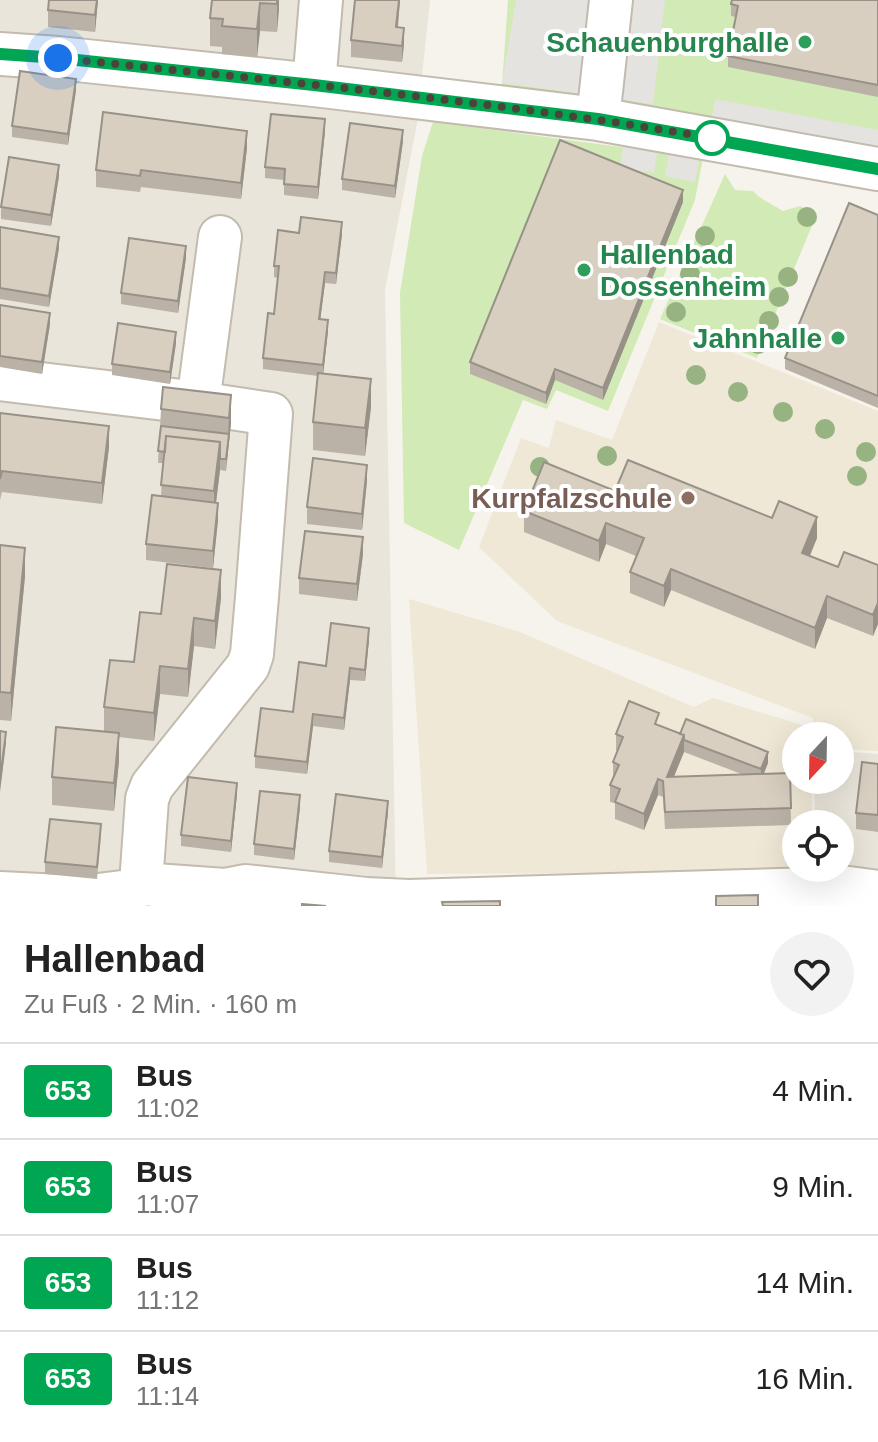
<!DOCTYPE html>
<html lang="de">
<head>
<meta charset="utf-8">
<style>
	body { margin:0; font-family:Helvetica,sans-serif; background:#f2f2f2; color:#222; height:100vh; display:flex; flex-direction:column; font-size:30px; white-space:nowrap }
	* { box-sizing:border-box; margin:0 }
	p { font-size:26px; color:#767676 }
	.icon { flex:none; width:44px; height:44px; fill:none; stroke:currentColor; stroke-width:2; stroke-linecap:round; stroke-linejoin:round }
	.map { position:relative; height:906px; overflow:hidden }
	.panel { display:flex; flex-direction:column; background:#fff; flex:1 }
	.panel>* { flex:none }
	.badge { padding:0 16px; border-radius:6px; font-size:28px; line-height:52px }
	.needle { width:52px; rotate:202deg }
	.fabs { position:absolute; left:782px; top:722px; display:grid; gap:16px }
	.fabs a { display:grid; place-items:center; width:72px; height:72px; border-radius:50%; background:#fff; box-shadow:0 8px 32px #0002; font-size:40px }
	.you { position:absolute; width:40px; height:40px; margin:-20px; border:6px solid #fff; border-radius:50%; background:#1a73e8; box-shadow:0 0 0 12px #1a73e833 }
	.map>.badge { position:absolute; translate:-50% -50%; box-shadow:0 0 0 4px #fff }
	.round { display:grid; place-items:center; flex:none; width:84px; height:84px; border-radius:42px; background:#f2f2f2 }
	.summary { display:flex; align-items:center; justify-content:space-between; height:136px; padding:0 24px }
	h1 { font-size:38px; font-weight:600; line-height:60px }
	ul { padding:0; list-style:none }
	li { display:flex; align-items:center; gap:24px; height:96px; padding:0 24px; border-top:2px solid #e0e0e0 }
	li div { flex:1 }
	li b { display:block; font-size:30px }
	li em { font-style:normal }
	li .badge { min-width:88px; font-weight:700; text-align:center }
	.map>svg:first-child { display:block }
	.residential { fill:#eae5da }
	.education { fill:#efe8d6 }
	.green { fill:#d2eab5 }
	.parking { fill:#e5e3e0 }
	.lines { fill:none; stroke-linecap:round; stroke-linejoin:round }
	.minor-casing { stroke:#c2bbae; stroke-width:46 }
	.minor { stroke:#fff; stroke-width:42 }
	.tree { fill:#97b381 }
	.wall { fill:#bab2a6; fill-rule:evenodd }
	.shaded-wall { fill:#979187 }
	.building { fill:#d8cfc1; stroke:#979187; stroke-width:2 }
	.line-casing { stroke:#fff; stroke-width:18 }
	.line { stroke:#00a651; stroke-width:12 }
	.walk { stroke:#4b4439; stroke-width:8; stroke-dasharray:0 14.4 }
	.leisure-dot { fill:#2e9e5b; stroke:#fff; stroke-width:3 }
	.stop-dot { fill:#fff; stroke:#00a651; stroke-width:4 }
	.education-dot { fill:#8d6e63; stroke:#fff; stroke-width:3 }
	.labels { text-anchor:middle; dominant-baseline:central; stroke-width:8; stroke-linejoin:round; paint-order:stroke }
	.leisure-label { font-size:28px; font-weight:bold; fill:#27864d; stroke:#fff; text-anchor:end }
	.education-label { font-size:28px; font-weight:bold; fill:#785e54; stroke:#fff; text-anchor:end }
</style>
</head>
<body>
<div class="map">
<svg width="878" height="906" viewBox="0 0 878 906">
	<rect width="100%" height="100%" fill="#f6f3ec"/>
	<path class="residential" d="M 0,0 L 430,0 L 417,123 L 385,290 L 396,906 L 0,906 Z
		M 840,751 L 878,754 L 878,906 L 840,868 L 840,824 L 815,824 L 814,780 L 840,780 Z"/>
	<path class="education" d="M 659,322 L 878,411 L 878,751 L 840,749 L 840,736 L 814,736 L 813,718 L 557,621 L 479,547 L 521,438 L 549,448 L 556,420 L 612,440 Z
		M 409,599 L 520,632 L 694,707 L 713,698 L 812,728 L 812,736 L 796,736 L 796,780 L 812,780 L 812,824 L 796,824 L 796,868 L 813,868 L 813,872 L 427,874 Z"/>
	<path class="green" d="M 508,0 L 878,0 L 878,151 L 657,108 L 502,85 Z
		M 433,122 L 703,158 L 695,200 L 608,411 L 556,390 L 547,409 L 523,400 L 459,550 L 404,523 L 400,293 L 422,156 Z
		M 725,174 L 735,190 L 753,191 C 761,200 772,204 783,211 L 800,206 L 816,216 L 757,358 L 660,319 Z"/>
	<path class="parking" d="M 516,0 L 665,0 L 653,104 L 502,83 Z
		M 715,99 L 878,130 L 878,152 L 711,121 Z
		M 623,147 L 657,153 L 654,173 L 620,168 Z
		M 669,155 L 699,160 L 695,182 L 665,176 Z"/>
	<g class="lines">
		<g class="minor-casing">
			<path id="minor" d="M 0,54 L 58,58 L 314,85 L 598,119 L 878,169
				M 314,85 L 321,0
				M 598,119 L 611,0
				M 0,379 L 198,403 L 271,414 L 257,597 L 252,654 L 248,666 L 152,786 L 147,799 L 141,884
				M 198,403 L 220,237
				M 0,893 L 82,897 L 130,891 L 141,884 L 225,890 L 245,886 L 366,899 L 409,901 L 849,888 L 878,892"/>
		</g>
		<use href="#minor" class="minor"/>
	</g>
	<g class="tree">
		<circle cx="807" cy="217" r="10"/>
		<circle cx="705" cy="236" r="10"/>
		<circle cx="690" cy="274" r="10"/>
		<circle cx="788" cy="277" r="10"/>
		<circle cx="779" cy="297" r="10"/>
		<circle cx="676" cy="312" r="10"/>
		<circle cx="769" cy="321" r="10"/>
		<circle cx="758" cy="344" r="10"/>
		<circle cx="696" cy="375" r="10"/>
		<circle cx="738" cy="392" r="10"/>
		<circle cx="783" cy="412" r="10"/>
		<circle cx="825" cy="429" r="10"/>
		<circle cx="866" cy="452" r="10"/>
		<circle cx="607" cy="456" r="10"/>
		<circle cx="540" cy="467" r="10"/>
		<circle cx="857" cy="476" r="10"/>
	</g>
	<path class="wall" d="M 98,0 L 95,32 L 48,27 L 48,10 Z
		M 212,0 L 279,0 L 277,32 L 260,31 L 257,57 L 222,54 L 222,47 L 210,46 L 210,18 Z
		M 400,0 L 398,27 L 404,44 L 402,62 L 351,57 L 351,40 Z
		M 878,0 L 878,97 L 728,67 L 728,56 L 736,17 L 731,16 L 731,4 Z
		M 76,90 L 68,145 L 12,137 L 12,126 Z
		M 325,131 L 318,199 L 284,195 L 284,180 L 265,178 L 265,167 Z
		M 403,141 L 395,198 L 342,190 L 342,179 Z
		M 247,148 L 241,199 L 141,187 L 140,192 L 96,187 L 96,170 Z
		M 59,176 L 51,226 L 1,219 L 1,207 Z
		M 683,202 L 603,400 L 555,380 L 546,404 L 470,374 L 470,362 Z
		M 878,215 L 878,408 L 785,369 L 785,358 Z
		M 0,227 L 59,248 L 49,307 L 0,299 Z
		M 299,233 L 342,234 L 336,284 L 325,283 L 320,319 L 328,331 L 323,373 L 371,407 L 365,456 L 313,450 L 313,422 L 318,376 L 263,369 L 263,358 L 274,314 L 278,278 L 274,277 L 274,266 Z
		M 186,258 L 178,313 L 121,304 L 121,293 Z
		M 0,305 L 50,324 L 42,374 L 0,367 Z
		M 176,343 L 170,384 L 112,375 L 112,364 Z
		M 231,395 L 231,423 L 226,471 L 220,470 L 216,503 L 218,520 L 213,568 L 146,560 L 146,544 L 161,496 L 163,463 L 158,463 L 161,409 Z
		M 0,413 L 109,447 L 102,504 L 2,492 L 0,500 Z
		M 367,481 L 362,530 L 307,524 L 307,507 Z
		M 615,491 L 817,538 L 810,556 L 838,567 L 878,565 L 878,624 L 873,636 L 827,618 L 815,649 L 671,590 L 664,607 L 630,593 L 630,572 L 636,556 L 606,544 L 599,562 L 524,532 L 524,511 Z
		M 0,545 L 25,576 L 11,721 L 0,720 Z
		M 363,554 L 357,601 L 299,594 L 299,578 Z
		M 221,598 L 215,649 L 194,646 L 188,697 L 160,694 L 154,741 L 119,737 L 119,761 L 114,811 L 52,805 L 52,777 L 104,732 L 104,707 L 134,662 L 161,614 Z
		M 369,639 L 365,681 L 350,680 L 344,730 L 313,726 L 307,774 L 255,768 L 255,756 L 293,712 L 326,666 Z
		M 659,725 L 680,734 L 768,763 L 763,774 L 790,773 L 791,825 L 665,829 L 663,797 L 658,795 L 644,830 L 615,819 L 615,803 L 610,802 L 610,785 L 613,779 L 613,762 L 617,751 L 616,750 L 616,734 ZM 684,752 L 744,775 L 673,777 Z
		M 878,764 L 878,832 L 856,829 L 856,813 Z
		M 237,794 L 231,852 L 181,846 L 181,835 Z
		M 300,807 L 294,860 L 254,855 L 254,844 Z
		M 388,812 L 382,868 L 329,862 L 329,851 Z
		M 101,836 L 97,879 L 45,874 L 45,862 Z"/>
	<path class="shaded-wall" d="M 97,0 L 98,0 L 95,32 L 95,15 Z
		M 277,0 L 279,0 L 279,10 L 277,32 Z
		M 399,0 L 400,0 L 396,44 L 396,27 Z
		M 260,3 L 260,31 L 257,57 L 257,29 Z
		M 404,28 L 404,44 L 402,62 L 402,46 Z
		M 76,79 L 76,90 L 68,145 L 68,134 Z
		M 325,119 L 325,131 L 318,199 L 318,187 Z
		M 403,130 L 403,141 L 395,198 L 395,186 Z
		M 247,131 L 247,148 L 241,199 L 241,183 Z
		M 59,165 L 59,176 L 51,226 L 51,215 Z
		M 683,190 L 683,202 L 603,400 L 603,388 Z
		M 342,222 L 342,234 L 336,284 L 336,273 Z
		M 59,237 L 59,248 L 49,307 L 49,296 Z
		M 186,246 L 186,258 L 178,313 L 178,301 Z
		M 325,272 L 325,283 L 319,330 L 319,319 Z
		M 50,313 L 50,324 L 42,374 L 42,362 Z
		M 328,320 L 328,331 L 323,376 L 323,365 Z
		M 176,332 L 176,343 L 170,384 L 170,372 Z
		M 555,369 L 555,380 L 546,404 L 546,393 Z
		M 371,379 L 371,407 L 365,456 L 365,428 Z
		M 231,395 L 231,423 L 226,471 L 229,418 Z
		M 109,426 L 109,447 L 102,504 L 102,483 Z
		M 220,442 L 220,470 L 214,519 L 214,491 Z
		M 367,465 L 367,481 L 362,530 L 362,514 Z
		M 218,503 L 218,520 L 213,568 L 213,551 Z
		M 817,517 L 817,538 L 802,574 L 802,553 Z
		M 606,523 L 606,544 L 599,562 L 599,541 Z
		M 363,537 L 363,554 L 357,601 L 357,584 Z
		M 25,548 L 25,576 L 11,721 L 11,693 Z
		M 671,569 L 671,590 L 664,607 L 664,586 Z
		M 221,570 L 221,598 L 215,649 L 215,621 Z
		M 827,596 L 827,618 L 815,649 L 815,628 Z
		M 878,603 L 878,624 L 873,636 L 873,615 Z
		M 194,618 L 194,646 L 188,697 L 188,669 Z
		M 369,628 L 369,639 L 365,681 L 365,670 Z
		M 160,666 L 160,694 L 154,741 L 154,713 Z
		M 350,668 L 350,680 L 344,730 L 344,718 Z
		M 313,714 L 313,726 L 307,774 L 307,762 Z
		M 6,732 L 6,743 L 0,792 L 0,780 Z
		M 119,733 L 119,761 L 114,811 L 114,783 Z
		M 684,735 L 684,752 L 667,794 L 667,777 Z
		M 768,752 L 768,763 L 761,781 L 761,769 Z
		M 658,779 L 658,795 L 644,830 L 644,814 Z
		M 237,783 L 237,794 L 231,852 L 231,841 Z
		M 300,795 L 300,807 L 294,860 L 294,849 Z
		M 388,801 L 388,812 L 382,868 L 382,857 Z"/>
	<path class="building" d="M 49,0 L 97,0 L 95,15 L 48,10 Z
		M 212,0 L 277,0 L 277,4 L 260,3 L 257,29 L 222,26 L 223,19 L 210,18 Z
		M 355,0 L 399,0 L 396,27 L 404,28 L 402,46 L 351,40 Z
		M 732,0 L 878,0 L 878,85 L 728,56 L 738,6 L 731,4 Z
		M 20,71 L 76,79 L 68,134 L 12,126 Z
		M 103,112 L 247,131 L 241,183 L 141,170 L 140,176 L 96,170 Z
		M 271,114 L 325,119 L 318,187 L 284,184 L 285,169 L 265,167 Z
		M 350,123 L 403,130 L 395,186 L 342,179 Z
		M 560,140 L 683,190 L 603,388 L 555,369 L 546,393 L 470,362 Z
		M 9,157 L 59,165 L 51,215 L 1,207 Z
		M 849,203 L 878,215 L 878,396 L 785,358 Z
		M 301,217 L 342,222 L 336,273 L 325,272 L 319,319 L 328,320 L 323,365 L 263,358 L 268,313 L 274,314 L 279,266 L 274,266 L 278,230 L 299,233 Z
		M 0,227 L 59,237 L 49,296 L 0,288 Z
		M 129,238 L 186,246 L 178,301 L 121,293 Z
		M 0,305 L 50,313 L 42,362 L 0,356 Z
		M 118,323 L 176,332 L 170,372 L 112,364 Z
		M 318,373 L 371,379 L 365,428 L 313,422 Z
		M 163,387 L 231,395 L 229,418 L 161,409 Z
		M 0,413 L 109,426 L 102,483 L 2,471 L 0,479 Z
		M 161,426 L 229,434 L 226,459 L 220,459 L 220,442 L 166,436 L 165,452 L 158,451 Z
		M 166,436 L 220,442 L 214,491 L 161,485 Z
		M 313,458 L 367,465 L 362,514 L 307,507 Z
		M 628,460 L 772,518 L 779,501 L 817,517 L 802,553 L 838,567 L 844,552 L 878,565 L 878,603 L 873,615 L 827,596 L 815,628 L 671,569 L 664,586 L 630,572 L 644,538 L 606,523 L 599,541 L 524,511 L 544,462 L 615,491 Z
		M 152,495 L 218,503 L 213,551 L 146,544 Z
		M 305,531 L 363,537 L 357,584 L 299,578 Z
		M 0,545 L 25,548 L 11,693 L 0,692 Z
		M 167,564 L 221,570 L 215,621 L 194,618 L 188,669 L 160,666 L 154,713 L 104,707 L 110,660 L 134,662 L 140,612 L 161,614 Z
		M 331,623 L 369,628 L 365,670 L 350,668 L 344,718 L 313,714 L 307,762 L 255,756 L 261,708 L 293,712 L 299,662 L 326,666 Z
		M 629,701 L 659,713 L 655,724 L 684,735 L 667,777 L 790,773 L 791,808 L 665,812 L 663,781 L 658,779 L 644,814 L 615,802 L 620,789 L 610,785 L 619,765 L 613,762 L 623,737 L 616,734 Z
		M 686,719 L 768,752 L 761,769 L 684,740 L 684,735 L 680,734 Z
		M 56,727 L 119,733 L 114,783 L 52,777 Z
		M 0,731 L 6,732 L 0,780 Z
		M 862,762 L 878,764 L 878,815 L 856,813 Z
		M 188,777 L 237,783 L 231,841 L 181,835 Z
		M 260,791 L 300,795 L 294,849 L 254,844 Z
		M 336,794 L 388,801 L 382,857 L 329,851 Z
		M 50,819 L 101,824 L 97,867 L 45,862 Z
		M 758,895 L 758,906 L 716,906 L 716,896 Z
		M 500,901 L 500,906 L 443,906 L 442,902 Z
		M 302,904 L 326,906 L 302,906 Z"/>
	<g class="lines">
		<g class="line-casing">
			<path id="line" d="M 0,54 L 58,58 L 314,85 L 598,119 L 878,169"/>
		</g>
		<use href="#line" class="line"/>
		<path class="walk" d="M 58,58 C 276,81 496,101 712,138"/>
	</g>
	<g class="leisure-dot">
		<circle cx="805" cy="42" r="8"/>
		<circle cx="584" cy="270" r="8"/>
		<circle cx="838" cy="338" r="8"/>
	</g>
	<circle class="stop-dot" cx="712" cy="138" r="16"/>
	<circle class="education-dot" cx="688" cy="498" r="8"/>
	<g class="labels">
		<g class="leisure-label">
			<text x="789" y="42">Schauenburghalle</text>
			<text x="600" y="254" text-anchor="start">Hallenbad<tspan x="600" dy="32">Dossenheim</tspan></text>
			<text x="822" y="338">Jahnhalle</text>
		</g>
		<g class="education-label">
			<text x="672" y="498">Kurpfalzschule</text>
		</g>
	</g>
</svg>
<div class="fabs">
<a><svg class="needle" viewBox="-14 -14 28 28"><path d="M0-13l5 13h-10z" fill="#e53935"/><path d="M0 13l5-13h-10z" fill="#767676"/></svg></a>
<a><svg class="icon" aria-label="locate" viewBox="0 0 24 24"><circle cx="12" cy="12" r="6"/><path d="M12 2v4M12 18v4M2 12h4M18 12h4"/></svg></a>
</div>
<div class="you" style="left:58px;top:58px"></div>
</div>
<section class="panel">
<div class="summary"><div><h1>Hallenbad</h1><p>Zu Fuß · 2 Min. · 160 m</p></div><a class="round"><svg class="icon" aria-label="heart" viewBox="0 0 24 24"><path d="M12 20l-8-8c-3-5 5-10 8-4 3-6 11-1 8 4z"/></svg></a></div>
<ul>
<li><span class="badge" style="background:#00a651;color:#fff">653</span><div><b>Bus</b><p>11:02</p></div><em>4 Min.</em></li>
<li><span class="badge" style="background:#00a651;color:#fff">653</span><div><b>Bus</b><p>11:07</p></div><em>9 Min.</em></li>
<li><span class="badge" style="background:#00a651;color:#fff">653</span><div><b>Bus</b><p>11:12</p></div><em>14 Min.</em></li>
<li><span class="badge" style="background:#00a651;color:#fff">653</span><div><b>Bus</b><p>11:14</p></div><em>16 Min.</em></li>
</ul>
</section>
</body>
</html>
